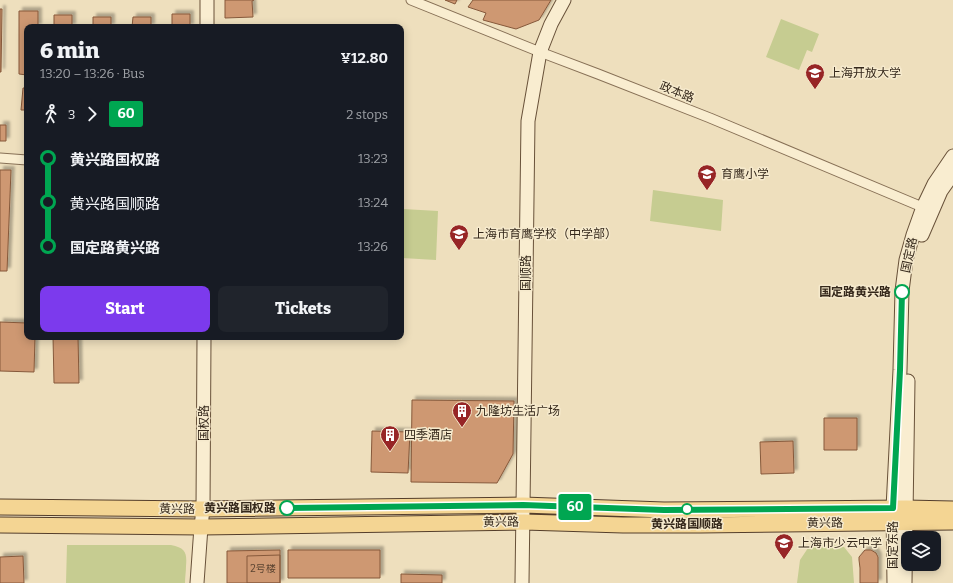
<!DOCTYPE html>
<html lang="en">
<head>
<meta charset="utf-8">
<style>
	body { margin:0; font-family:Bitter,"Noto Sans SC",serif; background:#20242c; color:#f1f3f6; height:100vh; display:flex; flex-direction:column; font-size:15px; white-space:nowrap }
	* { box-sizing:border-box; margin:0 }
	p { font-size:13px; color:#9ea1a6 }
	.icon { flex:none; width:22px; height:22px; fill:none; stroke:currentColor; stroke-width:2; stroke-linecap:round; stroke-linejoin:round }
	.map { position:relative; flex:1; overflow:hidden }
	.side { position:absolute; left:24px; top:24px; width:380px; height:316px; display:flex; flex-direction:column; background:#171b24; border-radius:8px; box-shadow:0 2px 10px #0003 }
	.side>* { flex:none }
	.badge { padding:0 8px; border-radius:3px; font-size:14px; line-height:26px }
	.buttons { position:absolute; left:901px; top:531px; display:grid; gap:8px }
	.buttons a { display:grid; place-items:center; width:40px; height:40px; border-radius:8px; background:#171b24; box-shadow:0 2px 10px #0003; font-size:20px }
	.map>.badge { position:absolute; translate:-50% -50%; box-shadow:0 0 0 2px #fff }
	.legs { display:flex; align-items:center; gap:6px; height:44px; padding:0 16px; font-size:13px }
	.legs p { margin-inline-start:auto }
	.summary { display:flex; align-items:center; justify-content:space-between; height:68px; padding:0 16px }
	h1 { font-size:22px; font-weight:800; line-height:30px }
	.button { display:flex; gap:8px; margin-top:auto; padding:8px 16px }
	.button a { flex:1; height:46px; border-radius:8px; background:#7c3aed; color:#fff; font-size:16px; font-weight:800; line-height:46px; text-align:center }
	.button a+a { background:#20242c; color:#f1f3f6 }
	ul { padding:0 16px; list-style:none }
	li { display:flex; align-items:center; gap:14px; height:44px; font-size:15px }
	li i { display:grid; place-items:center; width:6px; height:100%; margin:0 5px; background:currentColor }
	li i::after { content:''; width:10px; height:10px; margin:-5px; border:3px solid; border-radius:50%; background:#171b24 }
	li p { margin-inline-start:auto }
	li:first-child i { background:linear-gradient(#0000 50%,currentColor 0) }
	li:last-child i { background:linear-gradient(currentColor 50%,#0000 0) }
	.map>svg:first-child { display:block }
	.green { fill:#c6cc91 }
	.building { fill:#ce9872; stroke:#86593b; filter:url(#shadow) }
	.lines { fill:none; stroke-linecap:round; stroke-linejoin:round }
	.street-casing { stroke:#877056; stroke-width:11 }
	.secondary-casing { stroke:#685139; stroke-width:15 }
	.primary-casing { stroke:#543e2b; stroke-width:17 }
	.street { stroke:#f9edd0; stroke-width:9 }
	.secondary { stroke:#f9edd0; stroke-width:13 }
	.primary { stroke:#f4d593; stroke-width:15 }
	.line-1-casing { stroke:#fff; stroke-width:9 }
	.line-1 { stroke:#00a651; stroke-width:6 }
	.stop-1-dot { fill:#fff; stroke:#00a651; stroke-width:2 }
	.labels { text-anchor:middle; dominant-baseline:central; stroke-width:3; stroke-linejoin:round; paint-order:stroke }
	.number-label { font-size:10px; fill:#5b4431 }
	.poi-label { font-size:12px; fill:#35281b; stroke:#f6eacd; text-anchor:start }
	.street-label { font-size:12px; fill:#35281b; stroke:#f6eacd }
	.stop-label { font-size:12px; font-weight:bold; fill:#35281b; stroke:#f6eacd; text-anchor:end }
</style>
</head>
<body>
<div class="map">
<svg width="953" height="583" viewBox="0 0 953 583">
	<defs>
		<filter id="shadow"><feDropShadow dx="3.5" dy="-3.5" stdDeviation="1" flood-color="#0004"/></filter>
	</defs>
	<rect width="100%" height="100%" fill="#eedfbd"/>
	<path class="green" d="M 781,19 L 819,34 L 812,52 L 807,50 L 799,70 L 766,57 Z
		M 653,190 L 723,200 L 721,231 L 650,221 Z
		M 403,209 L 438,211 L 436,260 L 402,258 Z
		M 827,543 L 844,547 L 852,557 L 854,583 L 797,583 L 800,560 L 808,548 Z
		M 67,545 L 171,545 C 186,548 187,553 186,566 C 186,572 185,577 185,583 L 66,583 Z"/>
	<path class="building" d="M 225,0 L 254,0 L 252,1 L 253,17 L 225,18 Z
		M 445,0 L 457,0 L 455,4 Z
		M 473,0 L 551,0 L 539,20 L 516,29 L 483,20 L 486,13 L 468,7 Z
		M 0,9 L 2,9 L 1,72 L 0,72 Z
		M 19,11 L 38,11 L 38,27 L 27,27 L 27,75 L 19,74 Z
		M 172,14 L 190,14 L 190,27 L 172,27 Z
		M 54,15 L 72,15 L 72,27 L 54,27 Z
		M 93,17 L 111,17 L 111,27 L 93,27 Z
		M 133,17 L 151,17 L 151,27 L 132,27 Z
		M 23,88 L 27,88 L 27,110 L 21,110 Z
		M 0,125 L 6,125 L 6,141 L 0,141 Z
		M 0,170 L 11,170 L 7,271 L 0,271 Z
		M 0,322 L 27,323 L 27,337 L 35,337 L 34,372 L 0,371 Z
		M 53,337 L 78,337 L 79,383 L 54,383 Z
		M 412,400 L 514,401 L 513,454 L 497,483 L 411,482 Z
		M 824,418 L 857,418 L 857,450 L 824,450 Z
		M 372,431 L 410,432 L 408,473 L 371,472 Z
		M 793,441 L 794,473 L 761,474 L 760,442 Z
		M 280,550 L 280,583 L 227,583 L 227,551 Z
		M 288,550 L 380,550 L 380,578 L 288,578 Z
		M 865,550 L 871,550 L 876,553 L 878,557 L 878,583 L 860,583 L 860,568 L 859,560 L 859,557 Z
		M 280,555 L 280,583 L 247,583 L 247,556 Z
		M 23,556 L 24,583 L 0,583 L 0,557 Z
		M 401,574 L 442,575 L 442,583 L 401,583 Z"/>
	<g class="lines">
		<g class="street-casing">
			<path id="street" d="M 411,0 L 540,52 L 598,74 L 710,118 L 927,209
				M 0,158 L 27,160"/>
		</g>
		<g class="secondary-casing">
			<path id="secondary" d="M 207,27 L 207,0
				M 922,235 L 941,191 L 953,174
				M 197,583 L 201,527 L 203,509 L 204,337
				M 522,583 L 528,121 L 540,52 L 551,24 L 564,0
				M 894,583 L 893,508 L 900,370 L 902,291 L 906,260 L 913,235 L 923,207 L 934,184 L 953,156
				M 905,583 L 908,381"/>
		</g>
		<g class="primary-casing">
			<path id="primary" d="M 0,507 L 203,509 L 523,505 L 664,510 L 906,508 L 953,509
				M 0,525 L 201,527 L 524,522 L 623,525 L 700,525 L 953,522"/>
		</g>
		<use href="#street" class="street"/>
		<use href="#secondary" class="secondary"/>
		<use href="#primary" class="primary"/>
	</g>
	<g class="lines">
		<g class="line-1-casing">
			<path id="line-1" d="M 287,508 L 523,505 L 664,510 L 893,508 L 900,370 L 902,292"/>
		</g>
		<use href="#line-1" class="line-1"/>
	</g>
	<defs>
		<g id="university-pin" transform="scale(1)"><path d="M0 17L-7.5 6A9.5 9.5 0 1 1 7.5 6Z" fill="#972526" stroke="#f6eacd"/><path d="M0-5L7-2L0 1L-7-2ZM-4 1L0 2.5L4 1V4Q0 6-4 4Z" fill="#fff"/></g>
		<g id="school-pin" transform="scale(1)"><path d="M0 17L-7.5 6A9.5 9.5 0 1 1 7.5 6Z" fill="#972526" stroke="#f6eacd"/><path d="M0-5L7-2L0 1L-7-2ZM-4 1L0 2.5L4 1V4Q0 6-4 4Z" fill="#fff"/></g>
		<g id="building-pin" transform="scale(1)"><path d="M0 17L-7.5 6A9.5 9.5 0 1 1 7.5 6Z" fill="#972526" stroke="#f6eacd"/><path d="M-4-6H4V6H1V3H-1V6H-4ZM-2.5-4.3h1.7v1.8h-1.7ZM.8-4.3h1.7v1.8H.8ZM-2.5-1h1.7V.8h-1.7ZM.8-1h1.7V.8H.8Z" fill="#fff"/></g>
	</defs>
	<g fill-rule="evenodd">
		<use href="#university-pin" x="815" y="73"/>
		<use href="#school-pin" x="707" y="174"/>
		<use href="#school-pin" x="459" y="234"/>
		<use href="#building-pin" x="462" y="411"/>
		<use href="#building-pin" x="390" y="435"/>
		<use href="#school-pin" x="784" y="543"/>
	</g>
	<g class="stop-1-dot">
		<circle cx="902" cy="292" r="7"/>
		<circle cx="287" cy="508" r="7"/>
		<circle cx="687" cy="509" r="5"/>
	</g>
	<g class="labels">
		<g class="number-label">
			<text x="263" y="569">2号楼</text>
		</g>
		<g class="poi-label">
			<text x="829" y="73">上海开放大学</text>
			<text x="721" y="174">育鹰小学</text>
			<text x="473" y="234">上海市育鹰学校（中学部）</text>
			<text x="476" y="411">九隆坊生活广场</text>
			<text x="404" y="435">四季酒店</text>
			<text x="798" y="543">上海市少云中学</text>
		</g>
		<g class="street-label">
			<text transform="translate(677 92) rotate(22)">政本路</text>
			<text transform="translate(909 255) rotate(-78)">国定路</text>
			<text transform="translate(526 273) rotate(-90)">国顺路</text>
			<text transform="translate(204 423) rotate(-90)">国权路</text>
			<text transform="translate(177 509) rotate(1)">黄兴路</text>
			<text transform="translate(501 522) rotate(-1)">黄兴路</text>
			<text transform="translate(825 523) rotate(-1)">黄兴路</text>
			<text transform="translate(893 545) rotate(-90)">国定东路</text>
		</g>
		<g class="stop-label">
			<text x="891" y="292">国定路黄兴路</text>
			<text x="276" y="508">黄兴路国权路</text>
			<text x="687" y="524" text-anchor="middle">黄兴路国顺路</text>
		</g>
	</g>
</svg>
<div class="buttons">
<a><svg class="icon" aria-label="layers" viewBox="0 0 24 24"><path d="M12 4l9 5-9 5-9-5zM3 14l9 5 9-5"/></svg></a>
</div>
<b class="badge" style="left:575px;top:507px;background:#00a651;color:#fff">60</b>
<section class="side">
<div class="summary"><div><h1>6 min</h1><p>13:20 – 13:26 · Bus</p></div><b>¥12.80</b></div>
<div class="legs"><svg class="icon" aria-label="walk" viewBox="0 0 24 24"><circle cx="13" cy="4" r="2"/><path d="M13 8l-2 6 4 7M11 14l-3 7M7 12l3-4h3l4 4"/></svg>3<svg class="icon" aria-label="forward" viewBox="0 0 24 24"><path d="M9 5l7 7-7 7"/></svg><b class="badge" style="background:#00a651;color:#fff">60</b><p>2 stops</p></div>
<ul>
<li><i style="color:#00a651"></i><b>黄兴路国权路</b><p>13:23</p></li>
<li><i style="color:#00a651"></i><span>黄兴路国顺路</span><p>13:24</p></li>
<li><i style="color:#00a651"></i><b>国定路黄兴路</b><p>13:26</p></li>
</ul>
<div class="button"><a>Start</a><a>Tickets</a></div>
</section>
</div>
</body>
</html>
